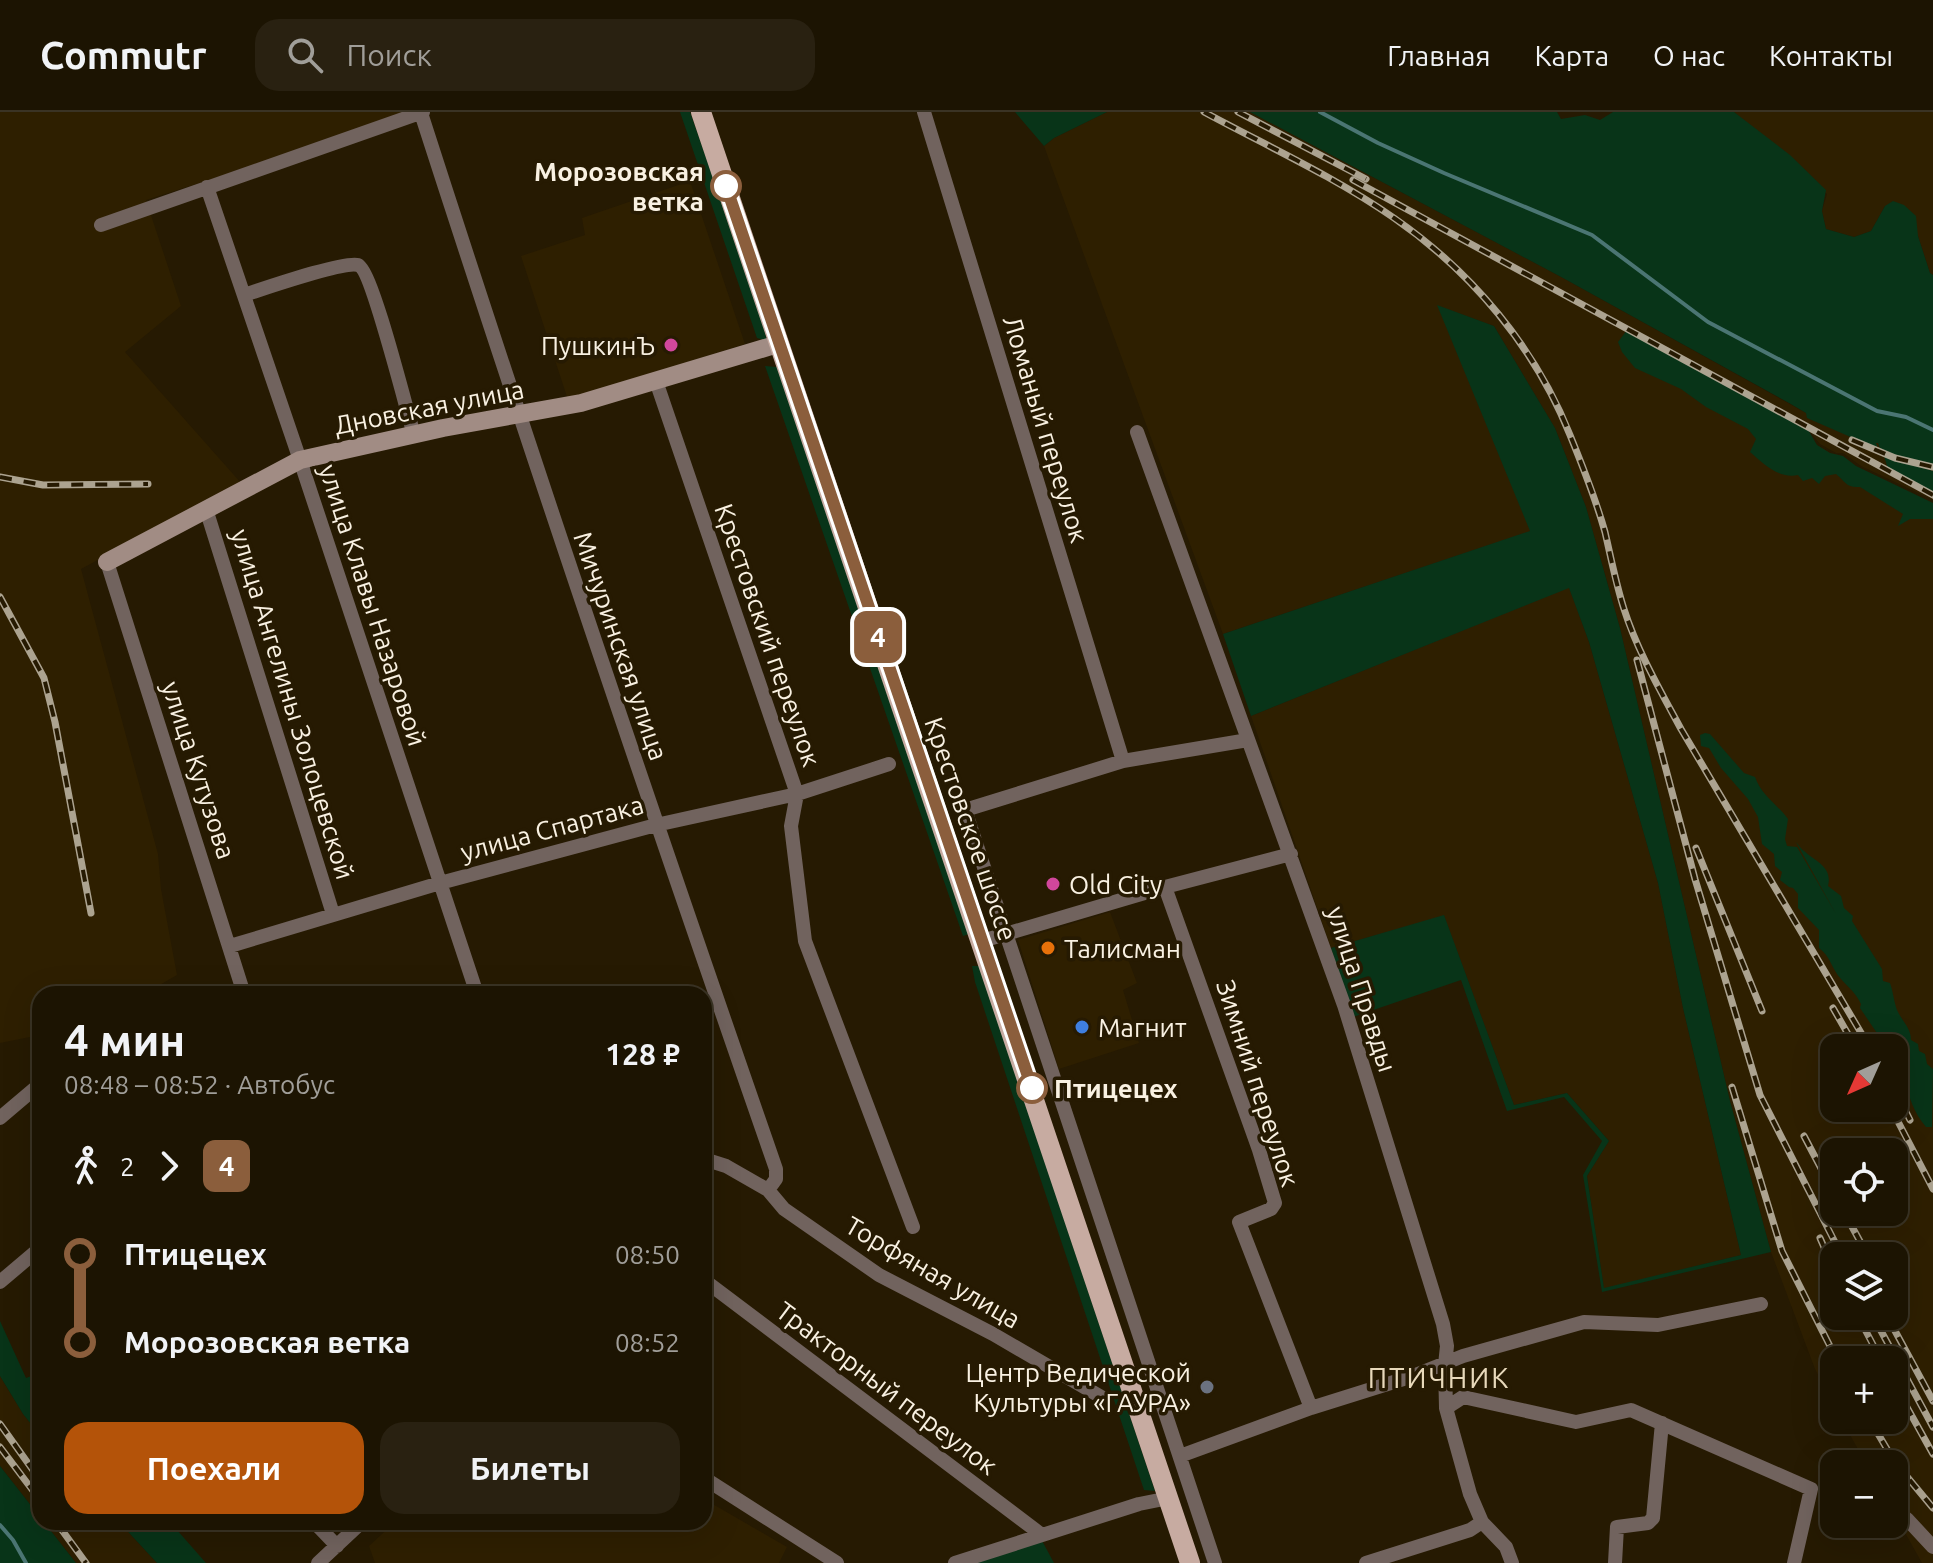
<!DOCTYPE html>
<html lang="ru">
<head>
<meta charset="utf-8">
<style>
	body { margin:0; font-family:Ubuntu,sans-serif; background:#292111; color:#f1f3f6; height:100vh; display:flex; flex-direction:column; font-size:30px; white-space:nowrap }
	* { box-sizing:border-box; margin:0 }
	p { font-size:26px; color:#a09e99 }
	.icon { flex:none; width:44px; height:44px; fill:none; stroke:currentColor; stroke-width:2; stroke-linecap:round; stroke-linejoin:round }
	.map { position:relative; flex:1; overflow:hidden }
	.drawer { position:absolute; left:32px; top:874px; width:680px; height:544px; display:flex; flex-direction:column; background:#1c1402; border-radius:24px; box-shadow:0 8px 32px #0002,0 0 0 2px #3a3324 }
	.drawer>* { flex:none }
	.badge { padding:0 16px; border-radius:12px; font-size:28px; line-height:52px }
	.needle { width:52px; rotate:225deg }
	.controls { position:absolute; left:1820px; top:922px; display:grid; gap:16px }
	.controls a { display:grid; place-items:center; width:88px; height:88px; border-radius:16px; background:#1c1402; box-shadow:0 8px 32px #0002,0 0 0 2px #3a3324; font-size:40px }
	.map>.badge { position:absolute; translate:-50% -50%; box-shadow:0 0 0 4px #fff }
	.legs { display:flex; align-items:center; gap:12px; height:88px; padding:0 32px; font-size:26px }
	.legs p { margin-inline-start:auto }
	.headline { display:flex; align-items:center; justify-content:space-between; height:136px; padding:0 32px }
	h1 { font-size:44px; font-weight:700; line-height:60px }
	.button { display:flex; gap:16px; margin-top:auto; padding:16px 32px }
	.button a { flex:1; height:92px; border-radius:24px; background:#b45309; color:#fff; font-size:32px; font-weight:700; line-height:92px; text-align:center }
	.button a+a { background:#292111; color:#f1f3f6 }
	ul { padding:0 32px; list-style:none }
	li { display:flex; align-items:center; gap:28px; height:88px; font-size:30px }
	li i { display:grid; place-items:center; width:12px; height:100%; margin:0 10px; background:currentColor }
	li i::after { content:''; width:20px; height:20px; margin:-10px; border:6px solid; border-radius:50%; background:#1c1402 }
	li p { margin-inline-start:auto }
	li:first-child i { background:linear-gradient(#0000 50%,currentColor 0) }
	li:last-child i { background:linear-gradient(currentColor 50%,#0000 0) }
	header { display:flex; align-items:center; gap:48px; box-sizing:border-box; height:112px; padding:0 40px; background:#1c1402; border-bottom:2px solid #3a3324 }
	header strong { font-size:38px }
	nav { display:flex; gap:44px; margin-inline-start:auto; font-size:28px }
	.search { width:560px; height:72px; background:#292111; display:flex; align-items:center; gap:20px; box-sizing:border-box; padding:0 28px; border-radius:24px; color:#a09e99; font-size:30px }
	.map>svg:first-child { display:block }
	.built { fill:#2e1f00; fill-rule:evenodd }
	.green { fill:#083418 }
	.lines { fill:none; stroke-linecap:round; stroke-linejoin:round }
	.stream { stroke:#4b7573; stroke-width:4 }
	.street { stroke:#71635e; stroke-width:14 }
	.secondary { stroke:#a18c84; stroke-width:18 }
	.primary { stroke:#c7aba1; stroke-width:20 }
	.rail-casing { stroke:#aca390; stroke-width:7 }
	.rail { stroke:#261a02; stroke-width:4; stroke-dasharray:12; stroke-linecap:butt }
	.line-1-casing { stroke:#fff; stroke-width:18 }
	.line-1 { stroke:#8b5e3c; stroke-width:12 }
	.stop-1-dot { fill:#fff; stroke:#8b5e3c; stroke-width:4 }
	.hotel-dot { fill:#d1479c; stroke:#261a02; stroke-width:3 }
	.food-dot { fill:#e8710a; stroke:#261a02; stroke-width:3 }
	.shop-dot { fill:#3f7fe0; stroke:#261a02; stroke-width:3 }
	.worship-dot { fill:#6b7280; stroke:#261a02; stroke-width:3 }
	.labels { text-anchor:middle; dominant-baseline:central; stroke-width:7; stroke-linejoin:round; paint-order:stroke }
	.stop-label { font-size:26px; font-weight:bold; fill:#f9f1e2; stroke:#261a02; text-anchor:end }
	.poi-label { font-size:26px; fill:#f9f1e2; stroke:#261a02; text-anchor:start }
	.street-label { font-size:26px; fill:#f9f1e2; stroke:#261a02 }
	.neighbourhood-label { font-size:28px; letter-spacing:2px; fill:#e8d9bb; stroke:#261a02 }
</style>
</head>
<body>
<header>
<strong>Commutr</strong>
<div class="search"><svg class="icon" aria-label="search" viewBox="0 0 24 24"><circle cx="10" cy="10" r="6"/><path d="M15 15l6 6"/></svg>Поиск</div>
<nav><a>Главная</a><a>Карта</a><a>О нас</a><a>Контакты</a></nav>
</header>
<div class="map">
<svg width="1933" height="1451" viewBox="0 0 1933 1451">
	<rect width="100%" height="100%" fill="#261a02"/>
	<path class="built" d="M 0,0 L 422,0 L 146,88 L 181,194 L 125,240 L 241,371 L 81,457 L 158,742 L 161,777 L 177,863 L 144,882 L 40,882 L 40,923 L 0,931 Z
		M 1107,0 L 1250,0 L 1563,166 L 1806,301 L 1875,330 L 1933,346 L 1933,388 L 1861,354 L 1843,341 L 1836,341 L 1820,332 L 1807,316 L 1628,219 L 1933,403 L 1933,1451 L 1922,1451 L 1894,1401 L 1894,1352 L 1866,1352 L 1842,1308 L 1894,1308 L 1894,1248 L 1834,1248 L 1834,1293 L 1815,1257 L 1771,1140 L 1730,989 L 1620,516 L 1586,395 L 1555,316 L 1494,214 L 1438,194 L 1531,419 L 1223,522 L 1044,34 L 1054,26 ZM 1834,936 L 1894,936 L 1894,996 L 1834,996 ZM 1834,1040 L 1894,1040 L 1894,1100 L 1834,1100 ZM 1834,1144 L 1894,1144 L 1894,1204 L 1834,1204 Z
		M 1734,0 L 1933,0 L 1933,163 L 1930,161 L 1918,124 L 1885,94 L 1871,119 L 1854,125 L 1826,117 L 1822,99 L 1827,82 Z
		M 690,69 L 745,232 L 568,288 L 521,144 L 585,123 L 582,106 Z
		M 1569,475 L 1589,530 L 1658,771 L 1683,896 L 1741,1143 L 1604,1177 L 1587,1064 L 1609,1029 L 1567,981 L 1514,993 L 1444,804 L 1331,836 L 1251,604 Z
		M 1110,800 L 1137,871 L 1123,878 L 1139,931 L 1059,957 L 1018,828 Z
		M 0,1264 L 23,1302 L 40,1323 L 40,1405 L 0,1354 Z
		M 704,1387 L 787,1435 L 779,1451 L 375,1451 L 369,1434 L 395,1410 L 704,1410 Z
		M 44,1410 L 119,1410 L 157,1451 L 76,1451 Z"/>
	<path class="green" d="M 680,0 L 690,0 L 757,190 L 767,229 L 757,226 Z
		M 1015,0 L 1107,0 L 1054,26 L 1044,34 Z
		M 1250,0 L 1557,0 L 1561,7 L 1585,3 L 1600,8 L 1613,0 L 1734,0 L 1790,43 L 1826,78 L 1822,99 L 1826,117 L 1854,125 L 1871,119 L 1885,94 L 1893,89 L 1904,93 L 1916,104 L 1918,124 L 1930,161 L 1933,163 L 1933,354 L 1881,339 L 1878,331 L 1876,331 L 1878,337 L 1807,306 L 1806,301 L 1789,291 L 1563,166 Z
		M 1437,193 L 1494,214 L 1555,316 L 1586,395 L 1620,516 L 1730,989 L 1771,1140 L 1602,1180 L 1583,1063 L 1602,1029 L 1564,985 L 1507,999 L 1461,868 L 1353,905 L 1331,836 L 1444,803 L 1514,993 L 1567,981 L 1609,1029 L 1587,1064 L 1604,1176 L 1741,1143 L 1683,896 L 1658,771 L 1589,530 L 1569,476 L 1251,604 L 1223,522 L 1530,419 Z
		M 1627,218 L 1807,316 L 1817,333 L 1830,341 L 1843,344 L 1856,354 L 1933,391 L 1933,407 L 1910,407 L 1898,414 L 1903,402 L 1860,375 C 1846,376 1846,370 1836,362 L 1825,364 L 1819,372 L 1812,366 L 1803,369 L 1798,363 C 1778,367 1764,352 1750,340 L 1756,327 L 1748,317 L 1706,295 L 1681,277 L 1635,256 L 1622,240 L 1618,230 Z
		M 765,254 L 777,255 L 969,822 L 963,824 Z
		M 1884,344 L 1933,359 L 1933,380 L 1888,357 Z
		M 1705,621 L 1710,622 L 1744,661 L 1755,665 C 1762,684 1776,691 1788,707 L 1785,727 L 1787,734 L 1797,735 L 1836,802 L 1796,730 C 1799,733 1801,737 1804,739 C 1815,749 1833,755 1828,774 L 1841,784 L 1844,796 L 1853,804 L 1852,809 L 1882,857 L 1883,869 L 1890,871 C 1893,879 1894,890 1897,898 C 1902,909 1911,916 1911,928 L 1918,932 L 1919,939 L 1925,942 L 1927,952 L 1933,957 L 1932,1015 L 1926,1015 C 1913,1000 1910,985 1903,967 C 1899,954 1894,951 1894,936 L 1887,936 L 1860,896 L 1861,892 C 1856,881 1849,876 1841,867 C 1831,856 1831,845 1819,836 L 1819,818 L 1798,796 L 1798,782 L 1793,776 L 1789,775 L 1780,768 L 1782,760 L 1775,754 L 1774,742 L 1762,732 L 1758,705 L 1748,687 L 1721,656 L 1709,636 L 1701,634 L 1700,623 Z
		M 972,854 L 979,854 L 1155,1379 L 1144,1378 L 975,870 Z
		M 0,1209 L 26,1266 L 40,1261 L 40,1323 L 23,1302 L 0,1264 Z
		M 0,1354 L 40,1405 L 40,1410 L 44,1410 L 76,1451 L 0,1451 Z
		M 119,1410 L 170,1410 L 206,1451 L 157,1451 Z
		M 1039,1423 L 1054,1451 L 949,1451 Z"/>
	<g class="lines">
		<path class="stream" d="M 1320,0 L 1378,31 L 1444,61 L 1592,123 L 1708,210 L 1877,299 L 1906,305 L 1933,318
			M 0,1413 L 13,1428 L 26,1451"/>
		<path class="street" d="M 924,0 L 1123,649
			M 421,1 C 535,355 654,706 776,1057 L 776,1067 L 768,1078
			M 207,75 L 300,348 L 477,882
			M 101,113 L 423,0
			M 244,183 C 263,177 343,149 358,153 C 372,158 407,300 414,323
			M 656,269 L 797,682 L 791,714 L 805,829 L 913,1115
			M 1137,320 L 1344,893 L 1443,1212 L 1447,1234 L 1445,1253 L 1446,1296 L 1470,1382 L 1482,1410 L 1506,1435 L 1512,1451
			M 206,397 L 333,802
			M 107,450 L 244,882
			M 1165,775 L 1259,1038 L 1275,1091 L 1271,1097 L 1239,1110 L 1311,1296
			M 982,829 L 1165,775 L 1291,742
			M 230,834 L 440,771 L 656,713 L 797,682 L 889,652
			M 0,1006 L 40,972
			M 704,1047 L 726,1054 L 768,1078 L 784,1097 L 879,1163 L 993,1222 L 1103,1286
			M 704,1168 L 1042,1423
			M 0,1170 L 40,1136
			M 1446,1296 L 1463,1285 L 1576,1310 L 1631,1298 L 1811,1377 L 1794,1451
			M 1180,1344 L 1311,1296 L 1413,1264 L 1463,1244 L 1584,1210 L 1658,1213 L 1761,1192
			M 704,1366 L 837,1451
			M 1907,1407 L 1933,1435
			M 314,1410 L 337,1434
			M 318,1451 L 362,1410
			M 955,1451 L 1139,1392 L 1169,1386
			M 1215,1451 L 965,698 L 1123,649 L 1248,628
			M 1366,1451 L 1470,1418 L 1482,1410
			M 1615,1451 L 1617,1415 L 1648,1411 L 1653,1406 L 1662,1311"/>
		<path class="secondary" d="M 107,450 L 300,348 L 443,316 L 581,291 L 778,232"/>
		<path class="primary" d="M 701,0 L 1190,1451"/>
		<g class="rail-casing">
			<path id="rail" d="M 1204,0 C 1267,34 1335,65 1394,106 C 1472,160 1535,235 1570,323 C 1583,355 1596,388 1605,420 C 1611,446 1616,472 1624,497 C 1637,538 1660,578 1681,617 L 1870,936
				M 1238,0 L 1366,67
				M 1353,68 L 1933,383
				M 1852,328 L 1895,346 L 1933,355
				M 0,365 L 43,373 L 148,372
				M 0,485 L 44,566 L 55,610 L 91,801
				M 1637,548 L 1695,767 L 1760,983 L 1842,1144
				M 1696,736 L 1762,899
				M 1833,896 L 1856,936
				M 1732,975 L 1782,1139 L 1837,1248
				M 1894,976 L 1910,1008
				M 1891,996 L 1933,1077
				M 1804,1024 L 1834,1081
				M 1844,1100 L 1868,1144
				M 1820,1126 L 1834,1158
				M 1858,1204 L 1881,1248
				M 1873,1204 L 1933,1315
				M 1887,1204 L 1933,1289
				M 1894,1272 L 1933,1342
				M 1870,1308 L 1894,1349 L 1933,1396
				M 0,1312 L 40,1368
				M 0,1335 L 40,1388
				M 56,1410 L 86,1451"/>
		</g>
		<use href="#rail" class="rail"/>
	</g>
	<g class="lines">
		<g class="line-1-casing">
			<path id="line-1" d="M 726,74 L 1032,976"/>
		</g>
		<use href="#line-1" class="line-1"/>
	</g>
	<g class="stop-1-dot">
		<circle cx="726" cy="74" r="14"/>
		<circle cx="1032" cy="976" r="14"/>
	</g>
	<g class="hotel-dot">
		<circle cx="671" cy="233" r="8"/>
		<circle cx="1053" cy="772" r="8"/>
	</g>
	<circle class="food-dot" cx="1048" cy="836" r="8"/>
	<circle class="shop-dot" cx="1082" cy="915" r="8"/>
	<circle class="worship-dot" cx="1207" cy="1275" r="8"/>
	<g class="labels">
		<g class="stop-label">
			<text x="704" y="59">Морозовская<tspan x="704" dy="30">ветка</tspan></text>
			<text x="1054" y="976" text-anchor="start">Птицецех</text>
		</g>
		<g class="poi-label">
			<text x="655" y="233" text-anchor="end">ПушкинЪ</text>
			<text x="1069" y="772">Old City</text>
			<text x="1064" y="836">Талисман</text>
			<text x="1098" y="915">Магнит</text>
			<text x="1191" y="1260" text-anchor="end">Центр Ведической<tspan x="1191" dy="30">Культуры «ГАУРА»</tspan></text>
		</g>
		<g class="street-label">
			<text transform="translate(429 295) rotate(-11)">Дновская улица</text>
			<text transform="translate(1046 317) rotate(73)">Ломаный переулок</text>
			<text transform="translate(373 493) rotate(72)">улица Клавы Назаровой</text>
			<text transform="translate(768 523) rotate(71)">Крестовский переулок</text>
			<text transform="translate(621 534) rotate(71)">Мичуринская улица</text>
			<text transform="translate(293 592) rotate(73)">улица Ангелины Золоцевской</text>
			<text transform="translate(199 658) rotate(72)">улица Кутузова</text>
			<text transform="translate(552 716) rotate(-15)">улица Спартака</text>
			<text transform="translate(971 717) rotate(71)">Крестовское шоссе</text>
			<text transform="translate(1362 877) rotate(72)">улица Правды</text>
			<text transform="translate(1258 971) rotate(72)">Зимний переулок</text>
			<text transform="translate(933 1160) rotate(30)">Торфяная улица</text>
			<text transform="translate(887 1276) rotate(37)">Тракторный переулок</text>
		</g>
		<g class="neighbourhood-label">
			<text x="1439" y="1265">ПТИЧНИК</text>
		</g>
	</g>
</svg>
<div class="controls">
<a><svg class="needle" viewBox="-14 -14 28 28"><path d="M0-13l5 13h-10z" fill="#e53935"/><path d="M0 13l5-13h-10z" fill="#a09e99"/></svg></a>
<a><svg class="icon" aria-label="locate" viewBox="0 0 24 24"><circle cx="12" cy="12" r="6"/><path d="M12 2v4M12 18v4M2 12h4M18 12h4"/></svg></a>
<a><svg class="icon" aria-label="layers" viewBox="0 0 24 24"><path d="M12 4l9 5-9 5-9-5zM3 14l9 5 9-5"/></svg></a>
<a>+</a>
<a>−</a>
</div>
<b class="badge" style="left:878px;top:525px;background:#8b5e3c;color:#fff">4</b>
<section class="drawer">
<div class="headline"><div><h1>4 мин</h1><p>08:48 – 08:52 · Автобус</p></div><b>128 ₽</b></div>
<div class="legs"><svg class="icon" aria-label="walk" viewBox="0 0 24 24"><circle cx="13" cy="4" r="2"/><path d="M13 8l-2 6 4 7M11 14l-3 7M7 12l3-4h3l4 4"/></svg>2<svg class="icon" aria-label="forward" viewBox="0 0 24 24"><path d="M9 5l7 7-7 7"/></svg><b class="badge" style="background:#8b5e3c;color:#fff">4</b></div>
<ul>
<li><i style="color:#8b5e3c"></i><b>Птицецех</b><p>08:50</p></li>
<li><i style="color:#8b5e3c"></i><b>Морозовская ветка</b><p>08:52</p></li>
</ul>
<div class="button"><a>Поехали</a><a>Билеты</a></div>
</section>
</div>
</body>
</html>
